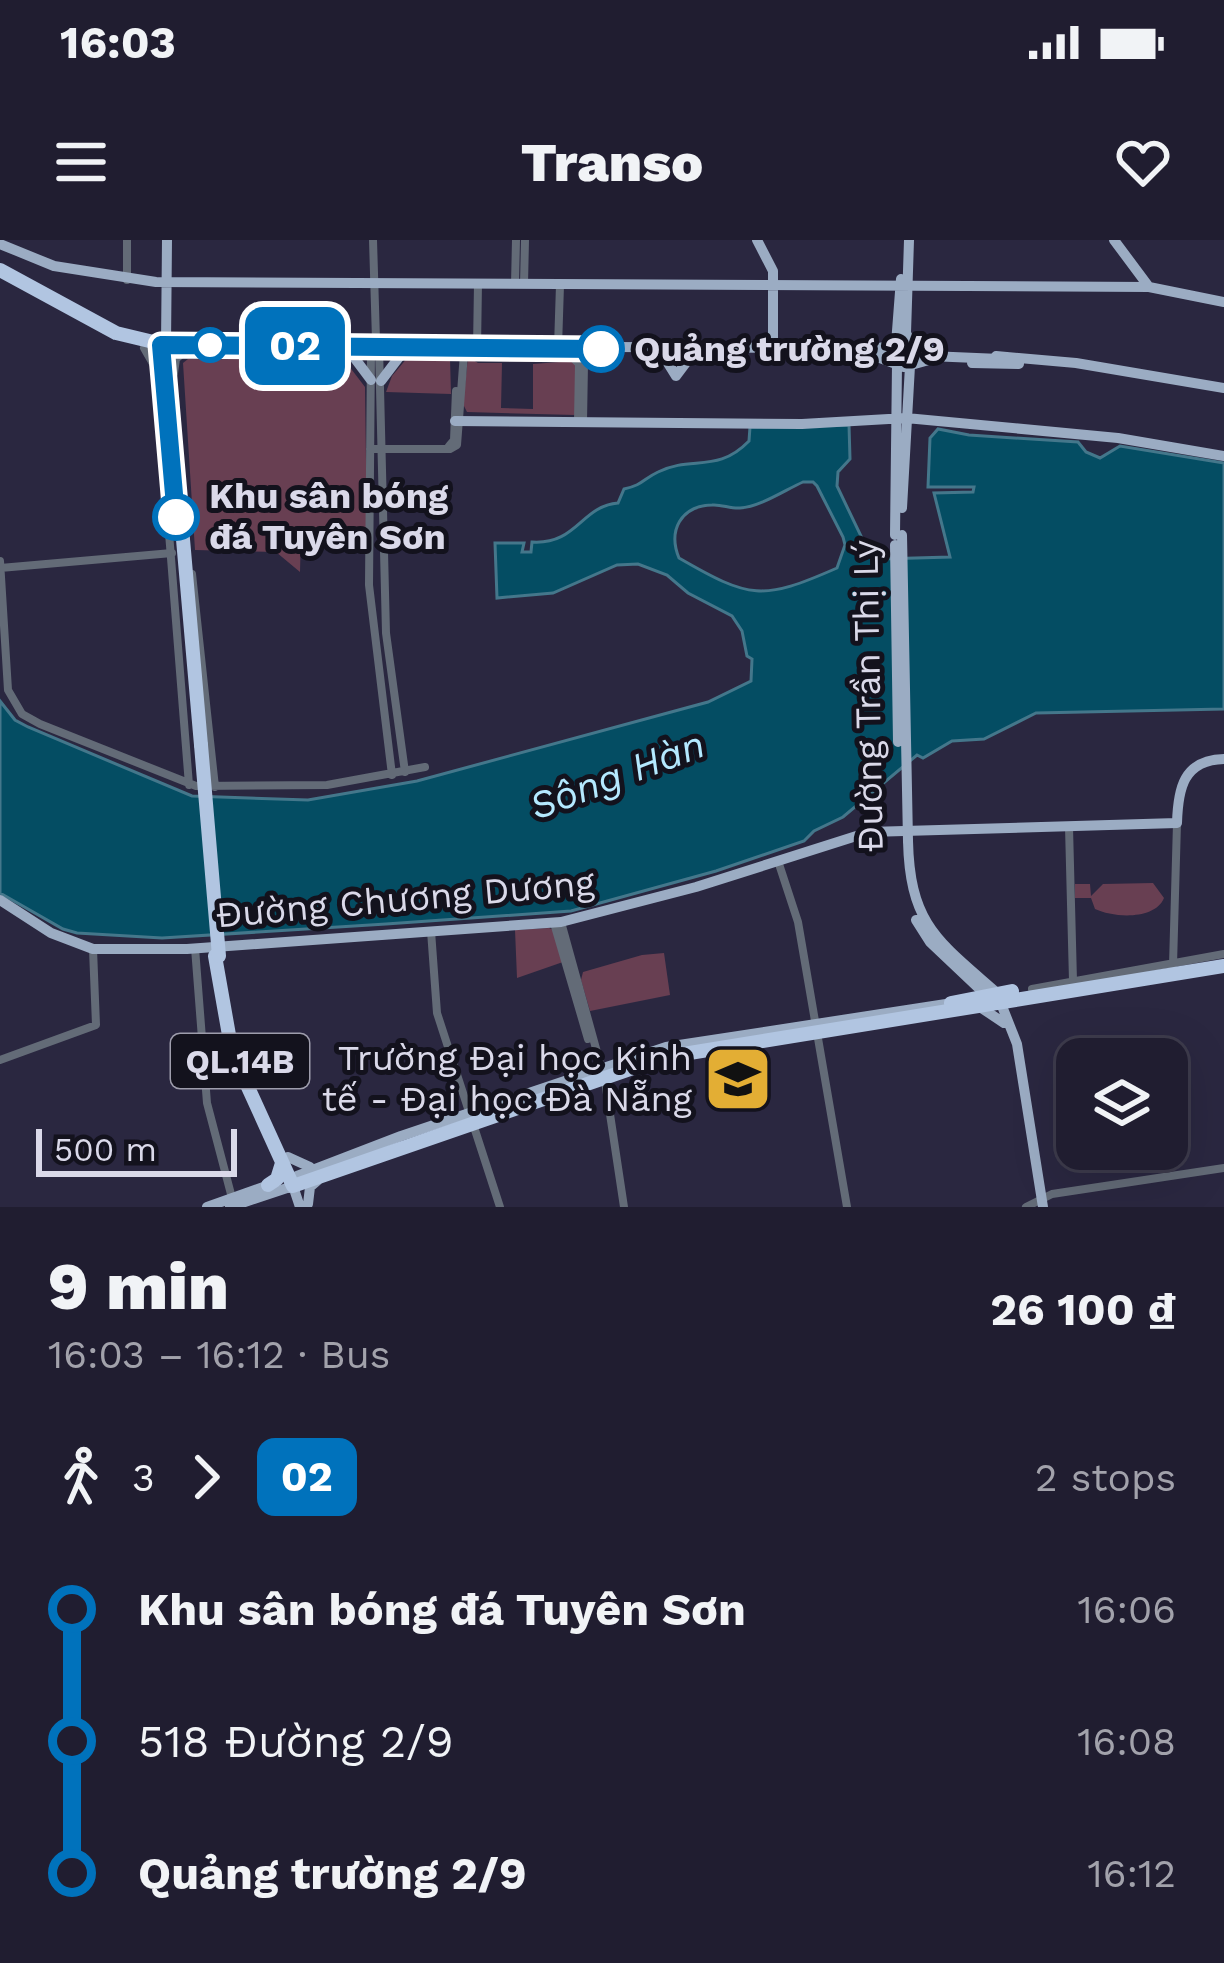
<!DOCTYPE html>
<html lang="en">
<head>
<meta charset="utf-8">
<style>
	body { margin:0; font-family:"Work Sans",sans-serif; background:#2d2a3c; color:#f1f3f6; height:100vh; display:flex; flex-direction:column; font-size:45px; white-space:nowrap }
	* { box-sizing:border-box; margin:0 }
	p { font-size:39px; color:#a2a2ab }
	.icon { flex:none; width:66px; height:66px; fill:none; stroke:currentColor; stroke-width:2; stroke-linecap:round; stroke-linejoin:round }
	.map { position:relative; height:967px; overflow:hidden }
	.sheet { display:flex; flex-direction:column; background:#201d30; flex:1 }
	.sheet>* { flex:none }
	.badge { padding:0 24px; border-radius:18px; font-size:42px; line-height:78px }
	.controls { position:absolute; left:1056px; top:798px; display:grid; gap:24px }
	.controls a { display:grid; place-items:center; width:132px; height:132px; border-radius:24px; background:#201d30; box-shadow:0 12px 48px #0002,0 0 0 3px #3d3b4c; font-size:60px }
	.scale { position:absolute; left:36px; bottom:30px; width:201px; box-sizing:border-box; padding-left:12px; border:6px solid #dad9e9; border-top:0; font-size:33px; line-height:42px; white-space:nowrap; color:#dad9e9; -webkit-text-stroke:9px #13121d; paint-order:stroke }
	.map>.badge { position:absolute; translate:-50% -50%; box-shadow:0 0 0 6px #fff }
	.legs { display:flex; align-items:center; gap:18px; height:132px; padding:0 48px; font-size:39px }
	.legs p { margin-inline-start:auto }
	.head { display:flex; align-items:center; justify-content:space-between; height:204px; padding:0 48px }
	h1 { font-size:66px; font-weight:800; line-height:90px }
	ul { padding:0 48px; list-style:none }
	li { display:flex; align-items:center; gap:42px; height:132px; font-size:45px }
	li i { display:grid; place-items:center; width:18px; height:100%; margin:0 15px; background:currentColor }
	li i::after { content:''; width:30px; height:30px; margin:-15px; border:9px solid; border-radius:50%; background:#201d30 }
	li p { margin-inline-start:auto }
	li:first-child i { background:linear-gradient(#0000 50%,currentColor 0) }
	li:last-child i { background:linear-gradient(currentColor 50%,#0000 0) }
	.status { display:flex; justify-content:space-between; align-items:center; height:84px; padding:0 60px; background:#201d30; direction:ltr }
	.status svg { height:33px; fill:currentColor }
	header { display:flex; justify-content:space-between; align-items:center; height:156px; padding:0 48px; background:#201d30; font-size:54px; font-weight:800 }
	.map>svg:first-child { display:block }
	.green { fill:#683f52 }
	.water { fill:#044d63; stroke:#44778b; stroke-width:3; fill-rule:evenodd }
	.lines { fill:none; stroke-linecap:round; stroke-linejoin:round }
	.minor { stroke:#636b77; stroke-width:8 }
	.major { stroke:#9bacc3; stroke-width:10 }
	.highway { stroke:#b1c5e1; stroke-width:14 }
	.major-bridge { stroke:#9bacc3; stroke-width:10 }
	.highway-bridge { stroke:#b1c5e1; stroke-width:14 }
	.line-1-casing { stroke:#fff; stroke-width:27 }
	.line-1 { stroke:#0072bc; stroke-width:18 }
	.stop-1-dot { fill:#fff; stroke:#0072bc; stroke-width:6 }
	.labels { text-anchor:middle; dominant-baseline:central; stroke-width:10; stroke-linejoin:round; paint-order:stroke }
	.shield { fill:#13121d; stroke:#9e9dac; stroke-width:3 }
	.shield-label { font-size:33px; font-weight:bold; fill:#dad9e9 }
	.stop-label { font-size:36px; font-weight:bold; fill:#dad9e9; stroke:#13121d; text-anchor:start }
	.street-label { font-size:36px; fill:#dad9e9; stroke:#13121d }
	.poi-label { font-size:36px; fill:#dad9e9; stroke:#13121d; text-anchor:end }
	.water-label { font-size:39px; font-style:italic; fill:#b4e9ff; stroke:#13121d }
</style>
</head>
<body>
<div class="status"><b>16:03</b><svg viewBox="0 0 49 12"><path d="M0 12V9h3v3zM5 12V6h3v6zM10 12V3h3v9zM15 12V0h3v12zM26 1h20v11H26zM47 4h2v5h-2z"/></svg></div>
<header><svg class="icon" aria-label="menu" viewBox="0 0 24 24"><path d="M4 6h16M4 12h16M4 18h16"/></svg>Transo<svg class="icon" aria-label="heart" viewBox="0 0 24 24"><path d="M12 20l-8-8c-3-5 5-10 8-4 3-6 11-1 8 4z"/></svg></header>
<div class="map">
<svg width="1224" height="967" viewBox="0 0 1224 967">
	<rect width="100%" height="100%" fill="#2a2740"/>
	<path class="green" d="M 342,117 L 365,147 L 367,293 L 301,292 L 300,332 L 276,312 L 195,310 L 183,123 L 188,119 Z
		M 408,117 L 450,118 L 451,154 L 386,152 L 392,136 Z
		M 468,117 L 478,123 L 502,123 L 501,168 L 533,169 L 533,124 L 572,121 L 577,126 L 575,175 L 467,172 L 463,164 Z
		M 1153,643 L 1164,658 C 1155,680 1114,678 1095,669 L 1091,658 L 1075,658 L 1075,644 L 1090,644 L 1091,656 L 1103,644 Z
		M 549,688 L 554,690 L 563,722 L 517,738 L 515,690 Z
		M 664,713 L 670,755 L 590,771 L 581,740 L 583,732 L 642,715 Z"/>
	<path class="water" d="M 849,185 L 850,219 L 838,232 L 837,246 L 871,317 L 880,319 L 950,317 L 934,253 L 973,252 L 974,247 L 928,247 L 930,198 L 938,189 L 969,195 L 1078,202 L 1086,212 L 1100,218 L 1120,206 L 1224,223 L 1224,469 L 1036,473 L 984,499 L 952,501 L 923,518 L 917,515 L 843,577 L 814,591 L 804,601 L 716,631 L 571,671 L 386,684 L 162,698 L 77,693 L 63,689 L 0,653 L 0,461 L 15,480 L 28,487 L 192,556 L 308,560 L 417,541 L 708,462 L 751,441 L 752,419 L 747,416 L 742,391 L 732,376 L 688,353 L 667,335 L 638,324 L 617,325 L 553,353 L 497,358 L 495,303 L 524,303 L 522,312 L 531,312 L 532,302 C 577,305 581,266 618,263 L 624,249 C 643,245 643,239 658,232 C 692,215 717,234 749,201 L 750,187 ZM 803,242 L 813,242 L 817,246 L 843,297 L 845,305 L 837,328 C 762,361 750,359 679,318 C 668,291 680,266 712,265 C 721,264 731,269 740,268 C 760,267 785,250 803,242 Z"/>
	<g class="lines">
		<path class="minor" d="M 373,0 L 376,100 L 371,112 L 369,345 L 392,535
			M 127,40 L 127,0
			M 515,44 L 516,0
			M 524,44 L 525,0
			M 379,107 L 386,393 L 405,532
			M 558,107 L 560,45
			M 144,108 L 156,129 L 189,545
			M 477,108 L 478,43
			M 570,115 L 579,124 L 578,181
			M 174,133 L 176,119 L 186,110
			M 583,182 L 584,124 L 592,115
			M 449,206 L 454,200 L 456,151
			M 370,209 L 450,209 L 457,205 L 464,113
			M 0,321 L 8,450 L 22,474 L 40,484 L 196,546 L 327,545 L 425,527
			M 0,328 L 172,313
			M 192,334 L 215,547
			M 1069,587 L 1073,741
			M 778,621 L 798,682 L 847,967
			M 561,682 L 605,841 L 624,967
			M 554,683 L 588,799
			M 431,691 L 437,773 L 500,967
			M 195,708 L 207,863 L 232,958
			M 1173,725 L 1177,583
			M 1032,749 L 1224,714
			M 0,820 L 96,785 L 93,709
			M 1026,967 L 1052,954 L 1224,928"/>
		<path class="major" d="M 167,0 L 166,105 L 820,108
			M 757,0 L 773,31 L 773,110
			M 909,0 L 906,93 L 911,103
			M 1114,0 L 1149,47 L 1224,62
			M 0,4 L 54,26 L 156,42 L 1149,47
			M 896,104 L 901,39
			M 875,109 L 906,101 L 935,112
			M 350,112 L 371,140
			M 472,113 L 568,115
			M 663,115 L 676,136 L 691,116
			M 790,116 L 844,117
			M 996,116 L 1076,123 L 1224,148
			M 880,118 L 904,127 L 929,120
			M 972,123 L 1019,124
			M 381,141 L 403,112
			M 455,181 L 802,184 L 906,178 L 1118,198 L 1224,216
			M 902,268 L 910,126
			M 895,295 L 897,124
			M 908,601 C 910,685 938,701 997,753
			M 0,660 L 51,693 L 93,709 L 187,709 L 561,682 L 696,647 L 869,592 L 1177,583 C 1178,549 1183,520 1224,519
			M 916,680 L 930,702 L 986,755
			M 1000,761 L 1017,804 L 1043,967
			M 980,767 L 1004,783
			M 288,917 L 310,927
			M 297,936 L 401,896 L 666,807 L 946,764
			M 308,964 L 310,947 L 317,941
			M 207,967 L 272,944
			M 230,967 L 293,946 L 300,967"/>
		<path class="highway" d="M 0,30 L 116,93 L 166,105 L 201,505
			M 215,716 L 232,812 L 293,946 L 665,817 L 1224,726
			M 951,763 L 1012,751
			M 268,945 L 277,939 L 282,923"/>
		<path class="major-bridge" d="M 811,111 L 1000,119
			M 902,295 L 908,601
			M 895,305 L 898,502"/>
		<path class="highway-bridge" d="M 201,505 L 219,716"/>
	</g>
	<g class="lines">
		<g class="line-1-casing">
			<path id="line-1" d="M 176,277 L 161,105 L 601,109"/>
		</g>
		<use href="#line-1" class="line-1"/>
	</g>
	<defs>
		<g id="university-square" transform="scale(3.45)"><rect x="-9" y="-9" width="18" height="18" rx="4" fill="#e3ae34" stroke="#13121d"/><path d="M0-5L7-2L0 1L-7-2ZM-4 1L0 2.5L4 1V4Q0 6-4 4Z" fill="#111"/></g>
	</defs>
	<g fill-rule="evenodd">
		<use href="#university-square" x="738" y="839"/>
	</g>
	<g class="stop-1-dot">
		<circle cx="210" cy="105" r="15"/>
		<circle cx="601" cy="109" r="21"/>
		<circle cx="176" cy="277" r="21"/>
	</g>
	<g class="labels">
		<rect class="shield" x="171" y="794" width="138" height="54" rx="9"/>
		<g class="shield-label">
			<text x="240" y="821">QL.14B</text>
		</g>
		<g class="stop-label">
			<text x="634" y="109">Quảng trường 2/9</text>
			<text x="209" y="256">Khu sân bóng<tspan x="209" dy="41">đá Tuyên Sơn</tspan></text>
		</g>
		<g class="street-label">
			<text transform="translate(868 456) rotate(-91)">Đường Trần Thị Lý</text>
			<text transform="translate(405 659) rotate(-5)">Đường Chương Dương</text>
		</g>
		<g class="poi-label">
			<text x="692" y="818">Trường Đại học Kinh<tspan x="692" dy="41">tế - Đại học Đà Nẵng</tspan></text>
		</g>
		<g class="water-label">
			<text transform="translate(617 535) rotate(-21)">Sông Hàn</text>
		</g>
	</g>
</svg>
<div class="controls">
<a><svg class="icon" aria-label="layers" viewBox="0 0 24 24"><path d="M12 4l9 5-9 5-9-5zM3 14l9 5 9-5"/></svg></a>
</div>
<div class="scale">500 m</div>
<b class="badge" style="left:295px;top:106px;background:#0072bc;color:#fff">02</b>
</div>
<section class="sheet">
<div class="head"><div><h1>9 min</h1><p>16:03 – 16:12 · Bus</p></div><b>26 100 ₫</b></div>
<div class="legs"><svg class="icon" aria-label="walk" viewBox="0 0 24 24"><circle cx="13" cy="4" r="2"/><path d="M13 8l-2 6 4 7M11 14l-3 7M7 12l3-4h3l4 4"/></svg>3<svg class="icon" aria-label="forward" viewBox="0 0 24 24"><path d="M9 5l7 7-7 7"/></svg><b class="badge" style="background:#0072bc;color:#fff">02</b><p>2 stops</p></div>
<ul>
<li><i style="color:#0072bc"></i><b>Khu sân bóng đá Tuyên Sơn</b><p>16:06</p></li>
<li><i style="color:#0072bc"></i><span>518 Đường 2/9</span><p>16:08</p></li>
<li><i style="color:#0072bc"></i><b>Quảng trường 2/9</b><p>16:12</p></li>
</ul>
</section>
</body>
</html>
